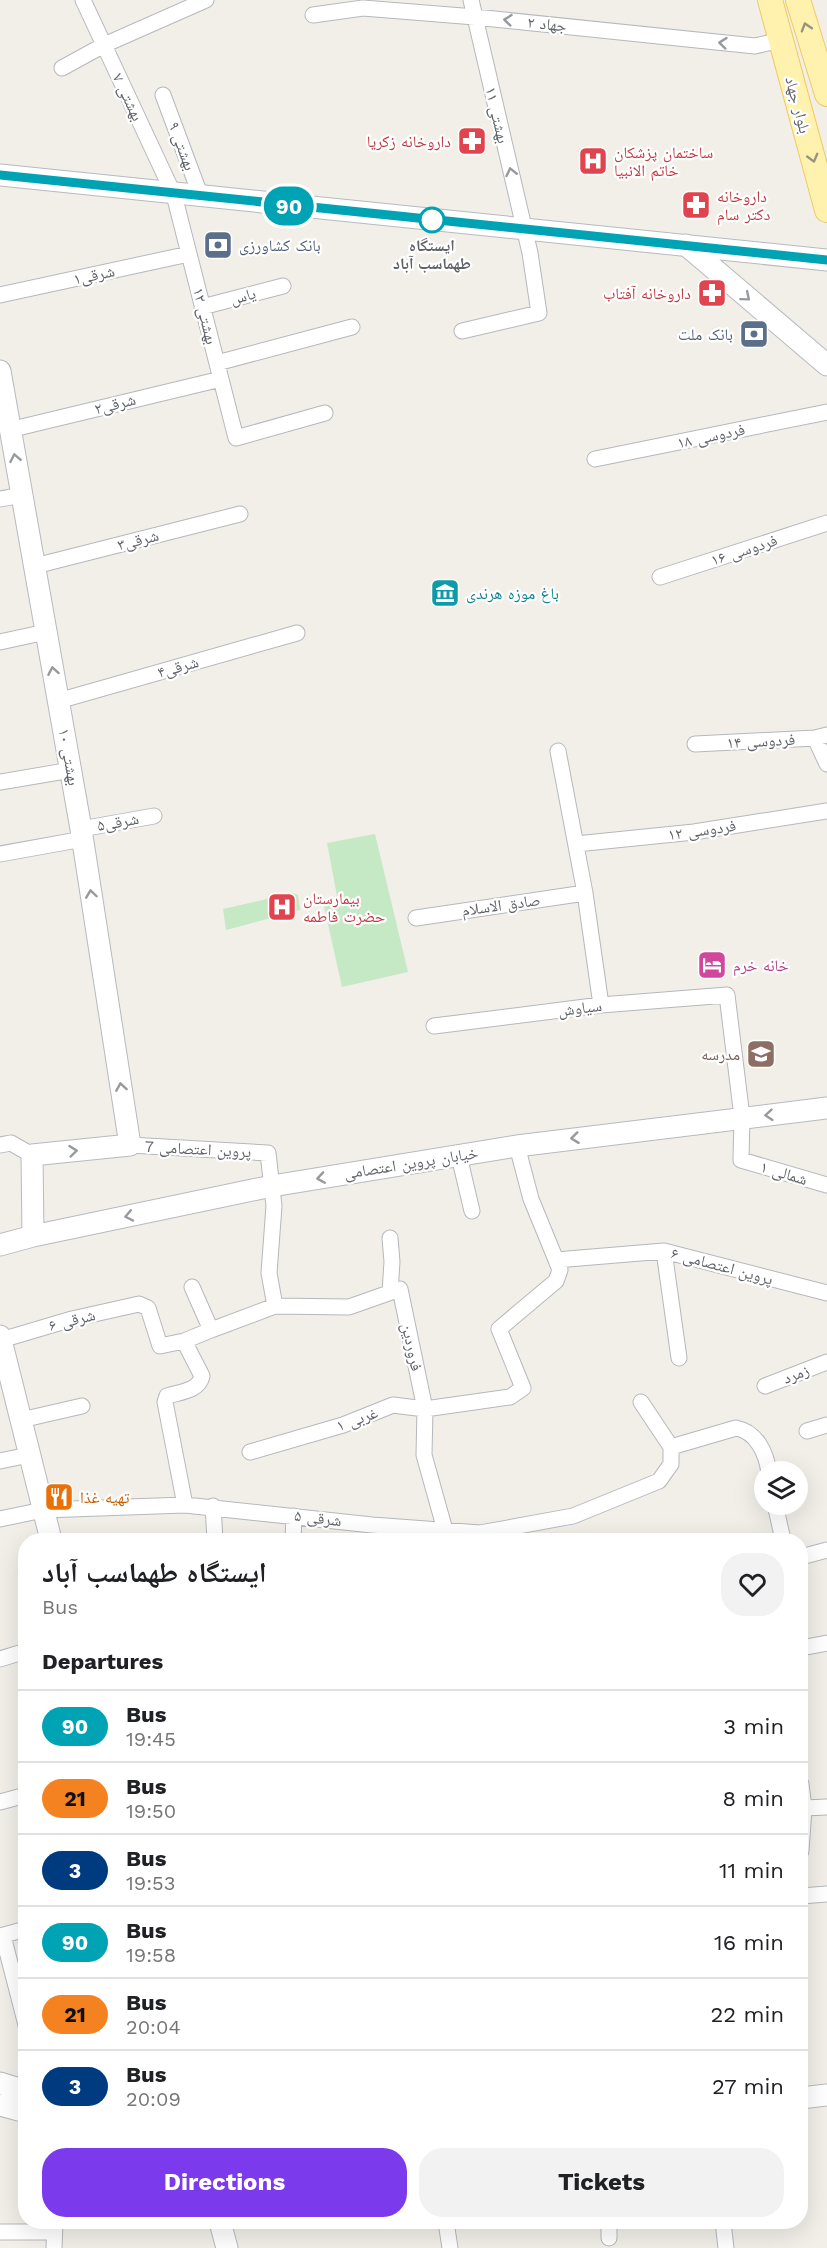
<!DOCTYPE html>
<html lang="en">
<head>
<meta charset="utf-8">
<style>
	body { margin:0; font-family:"Work Sans","Noto Naskh Arabic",sans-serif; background:#f2f2f2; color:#202124; height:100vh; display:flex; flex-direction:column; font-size:22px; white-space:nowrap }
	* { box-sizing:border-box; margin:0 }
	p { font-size:20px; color:#757577 }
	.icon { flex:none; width:33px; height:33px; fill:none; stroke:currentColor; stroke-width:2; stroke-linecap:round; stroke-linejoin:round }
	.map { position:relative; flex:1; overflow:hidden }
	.panel { position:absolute; left:18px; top:1533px; width:790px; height:696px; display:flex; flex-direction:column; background:#fff; border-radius:24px; box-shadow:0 6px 24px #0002 }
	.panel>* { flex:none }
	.badge { padding:0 12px; border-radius:20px; font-size:21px; line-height:39px }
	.buttons { position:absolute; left:754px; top:1461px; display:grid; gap:12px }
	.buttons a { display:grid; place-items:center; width:54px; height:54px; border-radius:50%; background:#fff; box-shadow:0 6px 24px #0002; font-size:30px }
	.map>.badge { position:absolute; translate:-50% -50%; box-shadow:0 0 0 3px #fff }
	h2 { padding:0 24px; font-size:22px; line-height:54px }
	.round { display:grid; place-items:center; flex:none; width:63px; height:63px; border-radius:24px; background:#f2f2f2 }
	.summary { display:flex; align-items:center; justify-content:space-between; height:102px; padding:0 24px }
	h1 { font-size:28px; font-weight:700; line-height:45px }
	.primary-button { display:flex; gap:12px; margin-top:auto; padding:12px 24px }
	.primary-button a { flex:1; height:69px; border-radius:24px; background:#7c3aed; color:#fff; font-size:24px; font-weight:700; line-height:69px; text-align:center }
	.primary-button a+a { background:#f2f2f2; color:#202124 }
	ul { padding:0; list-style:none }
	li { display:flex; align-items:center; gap:18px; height:72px; padding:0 24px; border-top:2px solid #e0e0e0 }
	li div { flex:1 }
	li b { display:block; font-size:22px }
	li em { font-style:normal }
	li .badge { min-width:66px; font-weight:700; text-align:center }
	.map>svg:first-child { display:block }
	.green { fill:#c5e8c5 }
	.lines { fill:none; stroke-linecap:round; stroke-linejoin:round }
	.street-casing { stroke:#b5b8bc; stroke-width:17 }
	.secondary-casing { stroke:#b6babf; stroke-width:23 }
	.primary-casing { stroke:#f2c960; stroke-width:26 }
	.street { stroke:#fff; stroke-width:15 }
	.secondary { stroke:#fff; stroke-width:21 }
	.primary { stroke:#fff2af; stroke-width:24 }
	.oneway { stroke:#979a9d }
	.oneway2 { stroke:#979581 }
	.line-casing { stroke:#fff; stroke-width:14 }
	.line { stroke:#00a3b4; stroke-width:9 }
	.stop-dot { fill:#fff; stroke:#00a3b4; stroke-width:3 }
	.labels { text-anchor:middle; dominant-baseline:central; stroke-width:4.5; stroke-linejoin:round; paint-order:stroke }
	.street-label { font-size:16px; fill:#5f6368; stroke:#fff }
	.health-label { font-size:16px; fill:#be3a42; stroke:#fff; text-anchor:start }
	.service-label { font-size:16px; fill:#4e5e75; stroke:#fff; text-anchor:start }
	.stop-label { font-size:16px; font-weight:bold; fill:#5f6368; stroke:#fff }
	.culture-label { font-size:16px; fill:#0d838f; stroke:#fff; text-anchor:start }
	.hotel-label { font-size:16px; fill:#b23c85; stroke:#fff; text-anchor:start }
	.education-label { font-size:16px; fill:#785e54; stroke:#fff; text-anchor:end }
	.food-label { font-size:16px; fill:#c56008; stroke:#fff; text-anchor:start }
</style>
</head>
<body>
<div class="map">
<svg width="827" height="2248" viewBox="0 0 827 2248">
	<rect width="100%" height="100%" fill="#f1efe8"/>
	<path class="green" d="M 375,834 L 408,972 L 342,987 L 324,906 L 338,901 L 327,843 Z
		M 293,893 L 298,895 L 300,910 L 226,930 L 223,909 Z"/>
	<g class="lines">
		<g class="street-casing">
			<path id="street" d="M 83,0 L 174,195 L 236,438 L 325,413
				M 313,15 L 363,8 L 475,17 L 755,46 L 781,40
				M 62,68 L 104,45 L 206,0
				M 163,95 L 201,197
				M 0,295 L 189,254
				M 202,307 L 283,286
				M 462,331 L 539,313 L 530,253 L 471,0
				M 217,363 L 352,327
				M 9,430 L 221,379
				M 595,459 L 827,412
				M 0,499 L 22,495
				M 35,566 L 240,514
				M 660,577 L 827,523
				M 0,642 L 46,632
				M 58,701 L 297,633
				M 815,738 L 827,764
				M 695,744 L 815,738 L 827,735
				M 558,751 L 585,893 L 601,1005
				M 0,782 L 71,770
				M 81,829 L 154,816
				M 576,844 L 694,832 L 827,811
				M 0,854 L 83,839
				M 416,918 L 585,893
				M 434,1026 L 601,1005 L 727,995 L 742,1117 L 741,1160 L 827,1185
				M 0,1145 L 11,1143 L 32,1155
				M 130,1145 L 268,1153 L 274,1206 L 269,1273 L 275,1306 L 211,1330 L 192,1287
				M 517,1146 L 531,1199 L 556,1260 L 664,1251 L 827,1293
				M 459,1156 L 472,1211
				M 390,1238 L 392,1262 L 390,1292
				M 664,1251 L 679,1358
				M 275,1306 L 349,1307 L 400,1289 L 425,1409 L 424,1455 L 445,1530
				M 1,1340 L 72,1319 L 139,1304 L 148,1308 L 160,1346 L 184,1341 L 211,1330
				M 184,1341 L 202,1376 C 199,1391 180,1392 167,1396 L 165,1402 L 185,1505
				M 765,1386 L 827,1362
				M 641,1402 L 671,1447
				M 21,1420 L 82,1406
				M 807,1431 L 827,1425
				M 250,1452 L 343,1425 L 393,1405 L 425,1409 L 510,1397 L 523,1388 L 499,1329 L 556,1281 L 560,1270 L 556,1260
				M 0,1461 L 29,1455
				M 775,1504 L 783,1540
				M 213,1506 L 215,1540
				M 0,1519 L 43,1510 L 185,1505 L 372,1525 L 480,1533 L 573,1516 L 659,1481 L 671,1464 L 671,1447 L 736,1428 C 757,1432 766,1453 769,1472
				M 293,1540 L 294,1516
				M 801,1557 L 827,1550
				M 801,1648 L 827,1643
				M 0,1659 L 26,1651
				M 801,1784 L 804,1808 L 827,1807
				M 0,1802 L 26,1795
				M 801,1809 L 804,1808 L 801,1851
				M 801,1896 L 827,1894
				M 0,1936 L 26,1929
				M 3,1936 L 26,2025
				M 446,2222 L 450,2248
				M 609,2222 L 609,2238
				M 723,2222 L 726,2248
				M 0,2232 L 54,2232
				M 54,2248 L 55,2222"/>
		</g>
		<g class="secondary-casing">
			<path id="secondary" d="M 0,175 L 827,260
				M 686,245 L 827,365
				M 0,371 L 81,829 L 130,1145 L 32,1155 L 33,1236
				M 0,1245 L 33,1236 L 272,1186 L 517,1146 L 827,1108
				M 0,1336 L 51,1540
				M 0,2083 L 26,2091
				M 801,2098 L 827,2095
				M 0,2105 L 26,2112
				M 220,2222 L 227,2248"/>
		</g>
		<g class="primary-casing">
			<path id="primary" d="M 770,0 L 827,210
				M 798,0 L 827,94"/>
		</g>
		<use href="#street" class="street"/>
		<use href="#secondary" class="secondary"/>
		<use href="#primary" class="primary"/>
	</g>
	<defs><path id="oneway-chevron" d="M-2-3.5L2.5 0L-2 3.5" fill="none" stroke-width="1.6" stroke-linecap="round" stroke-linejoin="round" transform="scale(1.5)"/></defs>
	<g class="oneway">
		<use href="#oneway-chevron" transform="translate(508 20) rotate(-174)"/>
		<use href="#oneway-chevron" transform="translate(723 43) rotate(-174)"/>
		<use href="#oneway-chevron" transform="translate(511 172) rotate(-103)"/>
		<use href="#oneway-chevron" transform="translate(746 297) rotate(40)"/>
		<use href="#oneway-chevron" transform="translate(15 458) rotate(-101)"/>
		<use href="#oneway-chevron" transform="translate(53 671) rotate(-100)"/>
		<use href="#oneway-chevron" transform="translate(91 894) rotate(-98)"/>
		<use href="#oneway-chevron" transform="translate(121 1087) rotate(-99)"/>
		<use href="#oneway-chevron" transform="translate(769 1115) rotate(175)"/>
		<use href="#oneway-chevron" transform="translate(575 1138) rotate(173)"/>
		<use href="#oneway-chevron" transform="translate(73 1151) rotate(-6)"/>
		<use href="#oneway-chevron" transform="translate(321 1178) rotate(171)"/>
		<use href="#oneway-chevron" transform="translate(129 1216) rotate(168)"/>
	</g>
	<g class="oneway2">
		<use href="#oneway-chevron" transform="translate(806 27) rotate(-107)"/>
		<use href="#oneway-chevron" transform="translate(813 158) rotate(75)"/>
	</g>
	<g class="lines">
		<g class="line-casing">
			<path id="line" d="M 0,175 L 827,260"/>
		</g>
		<use href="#line" class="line"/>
	</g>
	<defs>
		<g id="pharmacy-square" transform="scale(1.5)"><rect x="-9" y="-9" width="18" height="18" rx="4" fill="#e0444e" stroke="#fff"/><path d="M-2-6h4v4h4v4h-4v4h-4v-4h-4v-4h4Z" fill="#fff"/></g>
		<g id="hospital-square" transform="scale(1.5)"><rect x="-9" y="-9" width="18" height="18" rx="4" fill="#e0444e" stroke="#fff"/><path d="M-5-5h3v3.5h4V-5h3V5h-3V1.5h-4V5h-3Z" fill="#fff"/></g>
		<g id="bank-square" transform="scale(1.5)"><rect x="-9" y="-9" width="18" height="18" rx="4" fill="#5c6f8a" stroke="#fff"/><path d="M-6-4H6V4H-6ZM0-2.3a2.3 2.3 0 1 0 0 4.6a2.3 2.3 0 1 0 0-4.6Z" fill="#fff"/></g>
		<g id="museum-square" transform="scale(1.5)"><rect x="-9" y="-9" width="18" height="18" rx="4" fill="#0f9aa8" stroke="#fff"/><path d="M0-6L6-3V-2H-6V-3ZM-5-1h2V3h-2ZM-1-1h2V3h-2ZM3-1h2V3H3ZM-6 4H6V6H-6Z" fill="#fff"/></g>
		<g id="hotel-square" transform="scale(1.5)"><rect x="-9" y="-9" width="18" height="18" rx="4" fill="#d1479c" stroke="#fff"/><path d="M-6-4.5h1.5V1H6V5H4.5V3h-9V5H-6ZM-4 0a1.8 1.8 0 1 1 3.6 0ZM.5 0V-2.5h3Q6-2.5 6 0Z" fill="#fff"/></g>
		<g id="school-square" transform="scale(1.5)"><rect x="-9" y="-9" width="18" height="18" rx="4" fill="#8d6e63" stroke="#fff"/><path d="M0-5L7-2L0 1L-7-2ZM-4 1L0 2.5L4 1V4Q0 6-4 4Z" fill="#fff"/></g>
		<g id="restaurant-square" transform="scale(1.5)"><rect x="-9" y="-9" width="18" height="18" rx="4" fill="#e8710a" stroke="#fff"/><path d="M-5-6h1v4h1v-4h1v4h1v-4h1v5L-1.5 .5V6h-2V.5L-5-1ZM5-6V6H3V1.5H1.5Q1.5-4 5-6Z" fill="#fff"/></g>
	</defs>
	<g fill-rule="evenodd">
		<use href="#pharmacy-square" x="472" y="141"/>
		<use href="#hospital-square" x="593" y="161"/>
		<use href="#pharmacy-square" x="696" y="205"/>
		<use href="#bank-square" x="218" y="245"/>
		<use href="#pharmacy-square" x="712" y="293"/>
		<use href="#bank-square" x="754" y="334"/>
		<use href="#museum-square" x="445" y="593"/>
		<use href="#hospital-square" x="282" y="907"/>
		<use href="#hotel-square" x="712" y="965"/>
		<use href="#school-square" x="761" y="1054"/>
		<use href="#restaurant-square" x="59" y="1497"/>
	</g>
	<circle class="stop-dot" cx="432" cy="220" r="12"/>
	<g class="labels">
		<g class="street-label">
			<text transform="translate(547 24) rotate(6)">جهاد ۲</text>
			<text transform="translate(128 97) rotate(65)">بهشتی ۷</text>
			<text transform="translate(798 105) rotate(75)">بلوار جهاد</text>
			<text transform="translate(497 115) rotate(77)">بهشتی ۱۱</text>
			<text transform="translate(182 146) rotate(70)">بهشتی ۹</text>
			<text transform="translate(94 275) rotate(-12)">شرقی۱</text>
			<text transform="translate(243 296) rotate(-15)">یاس</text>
			<text transform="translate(205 316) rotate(76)">بهشتی ۱۲</text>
			<text transform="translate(115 404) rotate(-14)">شرقی۲</text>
			<text transform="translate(711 436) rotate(-12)">فردوسی ۱۸</text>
			<text transform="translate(138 540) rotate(-14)">شرقی۳</text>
			<text transform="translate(744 550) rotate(-18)">فردوسی ۱۶</text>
			<text transform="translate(178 667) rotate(-16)">شرقی۴</text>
			<text transform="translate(761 741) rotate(-3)">فردوسی ۱۴</text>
			<text transform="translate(69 757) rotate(80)">بهشتی ۱۰</text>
			<text transform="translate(118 822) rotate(-10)">شرقی۵</text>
			<text transform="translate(702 830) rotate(-8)">فردوسی ۱۲</text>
			<text transform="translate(501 905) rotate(-8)">صادق الاسلام</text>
			<text transform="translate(580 1008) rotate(-7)">سیاوش</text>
			<text transform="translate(198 1149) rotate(3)">پروین اعتصامی 7</text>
			<text transform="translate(411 1163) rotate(-9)">خیابان پروین اعتصامی</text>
			<text transform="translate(784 1173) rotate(17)">شمالی ۱</text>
			<text transform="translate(722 1266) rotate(15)">پروین اعتصامی ۶</text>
			<text transform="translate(72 1320) rotate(-14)">شرقی ۶</text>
			<text transform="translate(412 1347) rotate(78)">فروردین</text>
			<text transform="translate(796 1374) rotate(-21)">زمرد</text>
			<text transform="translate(357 1419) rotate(-20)">غربی ۱</text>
			<text transform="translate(318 1518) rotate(7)">شرقی ۵</text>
		</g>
		<g class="health-label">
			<text x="451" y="141" text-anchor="end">داروخانه زکریا</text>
			<text x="614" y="152">ساختمان پزشکان<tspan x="614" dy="18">خاتم الانبیا</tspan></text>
			<text x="717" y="196">داروخانه<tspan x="717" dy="18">دکتر سام</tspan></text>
			<text x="691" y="293" text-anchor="end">داروخانه آفتاب</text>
			<text x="303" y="898">بیمارستان<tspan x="303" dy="18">حضرت فاطمه</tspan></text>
		</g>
		<g class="service-label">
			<text x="239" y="245">بانک کشاورزی</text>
			<text x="733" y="334" text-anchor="end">بانک ملت</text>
		</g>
		<g class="stop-label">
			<text x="432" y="245">ایستگاه<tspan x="432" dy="18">طهماسب آباد</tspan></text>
		</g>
		<g class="culture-label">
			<text x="466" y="593">باغ موزه هرندی</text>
		</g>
		<g class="hotel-label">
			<text x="733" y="965">خانه خرم</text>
		</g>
		<g class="education-label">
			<text x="740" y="1054">مدرسه</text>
		</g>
		<g class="food-label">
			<text x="80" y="1497">تهیه غذا</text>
		</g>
	</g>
</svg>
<div class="buttons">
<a><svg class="icon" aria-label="layers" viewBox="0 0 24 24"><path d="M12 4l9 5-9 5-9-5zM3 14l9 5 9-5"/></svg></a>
</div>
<b class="badge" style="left:289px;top:206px;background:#00a3b4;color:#fff">90</b>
<section class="panel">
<div class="summary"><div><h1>ایستگاه طهماسب آباد</h1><p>Bus</p></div><a class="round"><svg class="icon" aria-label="heart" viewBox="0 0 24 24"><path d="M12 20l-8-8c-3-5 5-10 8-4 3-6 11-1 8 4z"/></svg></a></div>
<h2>Departures</h2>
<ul>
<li><span class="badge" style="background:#00a3b4;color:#fff">90</span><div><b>Bus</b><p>19:45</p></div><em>3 min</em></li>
<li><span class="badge" style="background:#f58220;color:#111">21</span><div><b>Bus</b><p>19:50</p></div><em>8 min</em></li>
<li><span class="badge" style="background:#003b80;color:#fff">3</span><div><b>Bus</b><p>19:53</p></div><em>11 min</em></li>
<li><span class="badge" style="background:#00a3b4;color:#fff">90</span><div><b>Bus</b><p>19:58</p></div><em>16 min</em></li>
<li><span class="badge" style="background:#f58220;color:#111">21</span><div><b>Bus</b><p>20:04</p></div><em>22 min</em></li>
<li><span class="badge" style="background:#003b80;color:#fff">3</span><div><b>Bus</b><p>20:09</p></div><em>27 min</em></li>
</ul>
<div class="primary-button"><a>Directions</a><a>Tickets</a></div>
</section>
</div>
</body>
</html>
